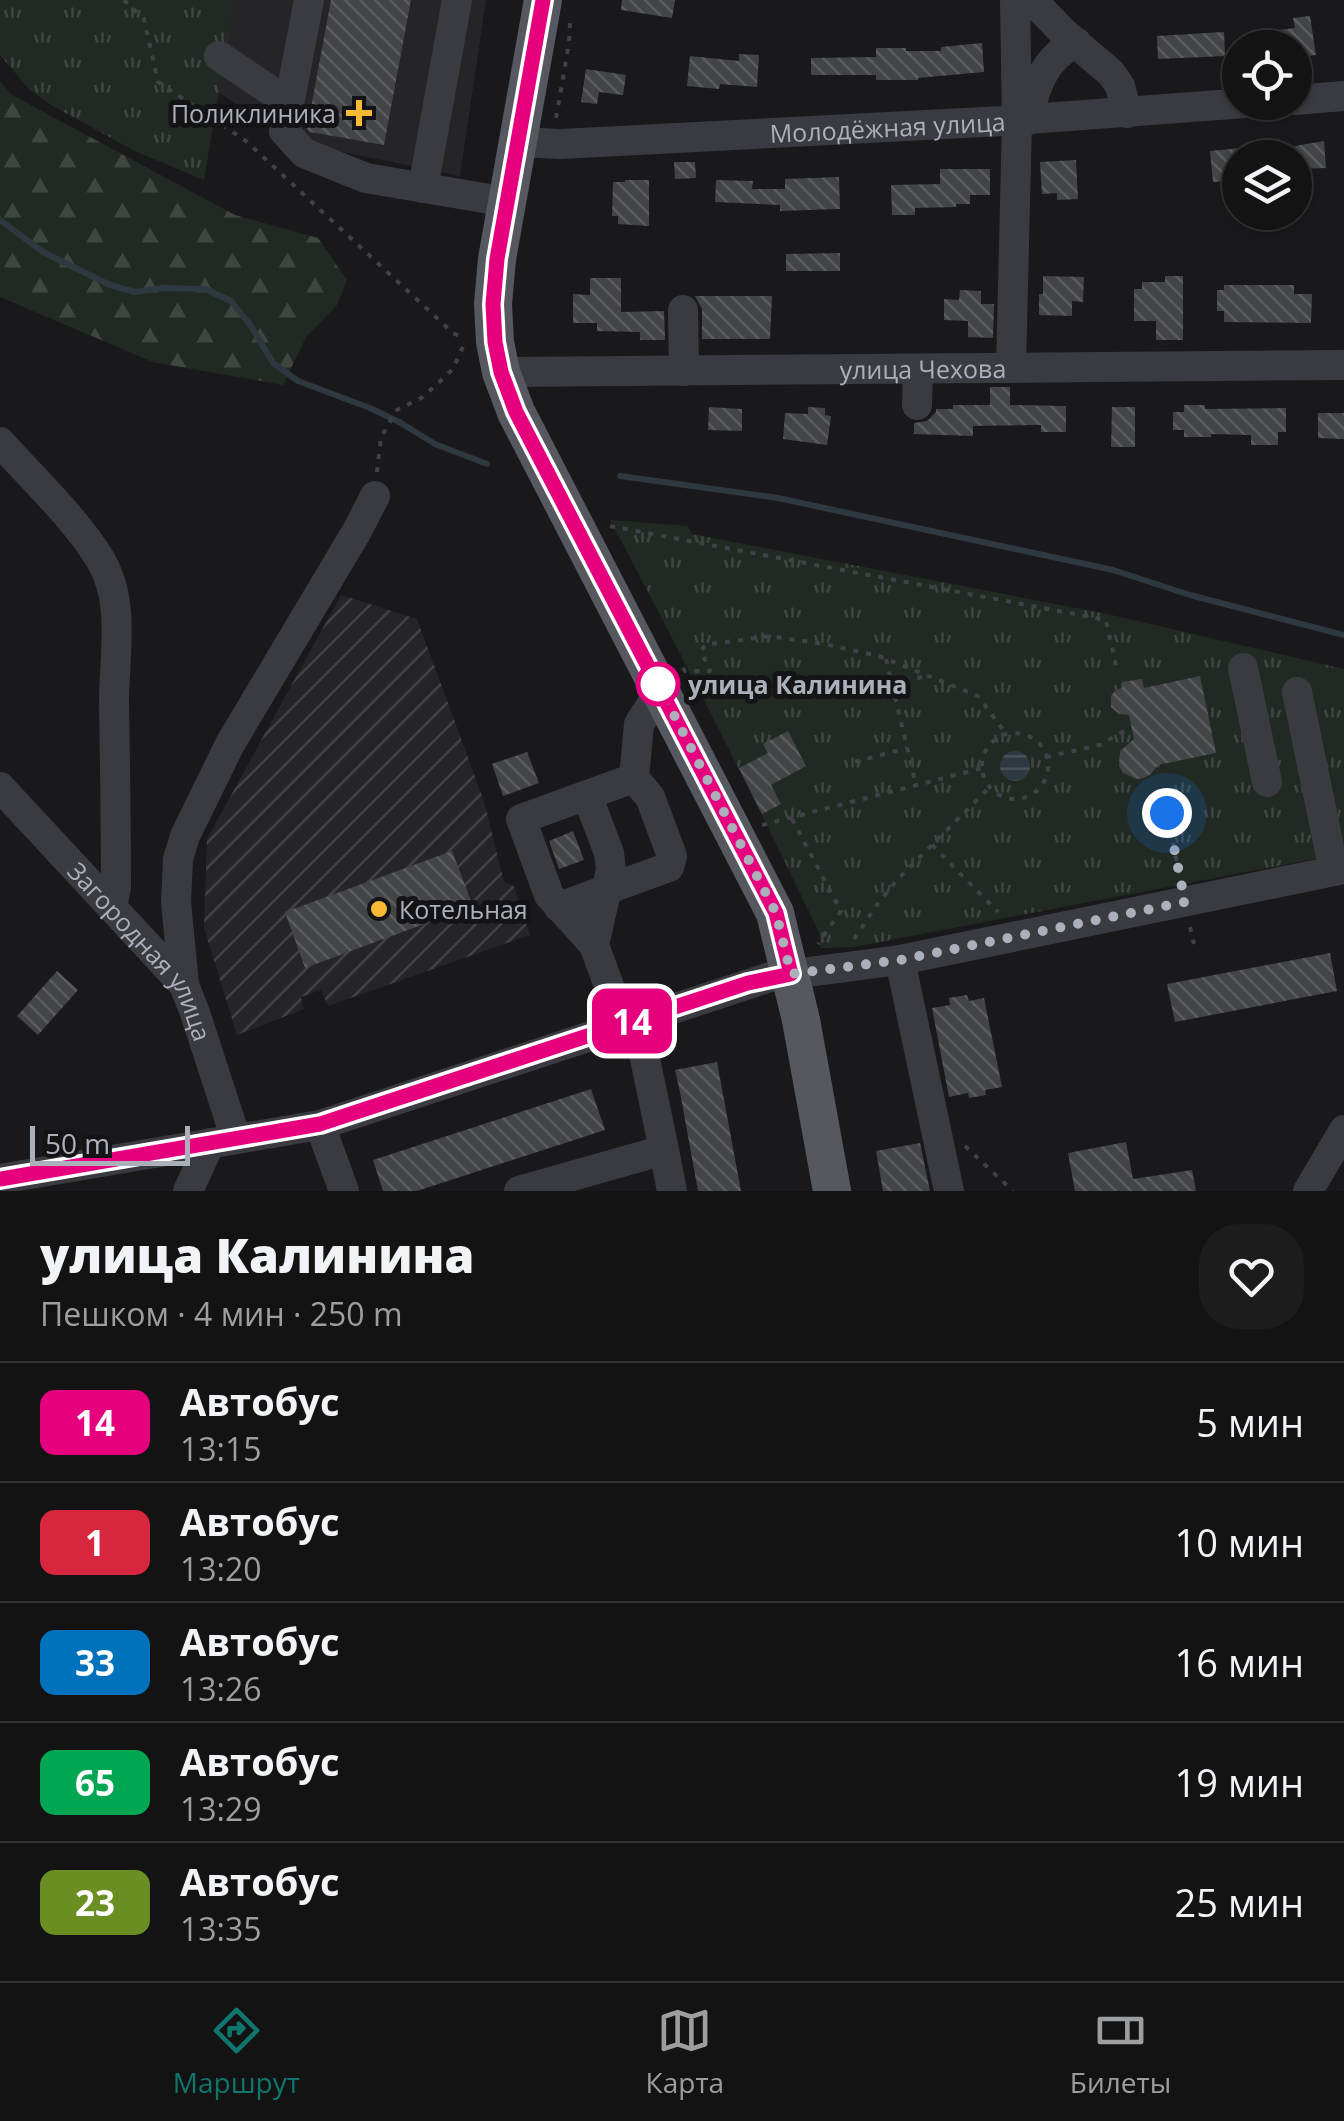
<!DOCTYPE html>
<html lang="ru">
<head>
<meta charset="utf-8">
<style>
	body { margin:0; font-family:"Open Sans",sans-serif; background:#1c1c1d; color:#f1f3f6; height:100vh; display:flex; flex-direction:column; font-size:38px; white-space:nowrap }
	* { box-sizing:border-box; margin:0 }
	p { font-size:32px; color:#9d9ea0 }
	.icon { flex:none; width:55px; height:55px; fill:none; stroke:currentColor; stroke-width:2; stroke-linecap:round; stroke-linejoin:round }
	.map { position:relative; height:1191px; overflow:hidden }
	.side { display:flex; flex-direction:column; background:#131314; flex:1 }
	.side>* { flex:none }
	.badge { padding:0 20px; border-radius:15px; font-size:35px; line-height:65px }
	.tools { position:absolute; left:1222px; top:30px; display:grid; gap:20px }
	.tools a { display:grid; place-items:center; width:90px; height:90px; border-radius:50%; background:#131314; box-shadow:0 2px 8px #0004,0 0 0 2px #323234; font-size:50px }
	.scale { position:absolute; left:30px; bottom:25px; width:160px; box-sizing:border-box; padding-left:10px; border:5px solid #abb0bb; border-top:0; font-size:28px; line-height:35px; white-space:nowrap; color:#abb0bb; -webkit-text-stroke:8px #141416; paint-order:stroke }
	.you { position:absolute; width:50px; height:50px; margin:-25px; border:8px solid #fff; border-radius:50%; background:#1a73e8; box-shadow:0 0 0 15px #1a73e833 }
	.map>.badge { position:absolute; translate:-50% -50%; box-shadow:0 0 0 5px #fff }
	.round { display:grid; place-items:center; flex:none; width:105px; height:105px; border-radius:40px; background:#1c1c1d }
	.summary { display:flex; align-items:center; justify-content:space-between; height:170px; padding:0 40px }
	h1 { font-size:48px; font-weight:800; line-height:75px }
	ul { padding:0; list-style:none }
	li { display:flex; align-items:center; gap:30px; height:120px; padding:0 40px; border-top:2px solid #323234 }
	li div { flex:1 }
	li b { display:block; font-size:38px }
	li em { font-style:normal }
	li .badge { min-width:110px; font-weight:700; text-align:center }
	.tabs { display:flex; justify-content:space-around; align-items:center; height:140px; border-top:2px solid #323234; background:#131314; font-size:28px; color:#9d9ea0 }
	.tabs a { display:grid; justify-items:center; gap:5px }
	.tabs .on { color:#0f766e }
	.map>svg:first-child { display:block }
	.built { fill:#252528 }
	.industrial { fill:url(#industrial-furrows) }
	.grass { fill:url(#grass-tufts) }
	.forest { fill:url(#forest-firs) }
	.water { fill:url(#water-rules) }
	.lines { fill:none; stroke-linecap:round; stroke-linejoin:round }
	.stream { stroke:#2e3840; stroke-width:6 }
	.building { fill:url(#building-back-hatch) }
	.path { stroke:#404248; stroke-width:4; stroke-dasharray:5 8; stroke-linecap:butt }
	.minor { stroke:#3a3b41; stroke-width:30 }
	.major { stroke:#565860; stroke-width:38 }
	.line-casing { stroke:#fff; stroke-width:22 }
	.line { stroke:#e6007e; stroke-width:15 }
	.walk { stroke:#abb0bb; stroke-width:10; stroke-dasharray:0 18 }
	.poi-dot { fill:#f8b934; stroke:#141416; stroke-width:4 }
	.stop-dot { fill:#fff; stroke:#e6007e; stroke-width:5 }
	.labels { text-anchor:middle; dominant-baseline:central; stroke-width:10; stroke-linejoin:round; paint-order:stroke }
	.poi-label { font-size:25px; fill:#abb0bb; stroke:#141416; text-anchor:end }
	.street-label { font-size:25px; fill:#abb0bb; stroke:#141416 }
	.stop-label { font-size:25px; font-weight:bold; fill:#abb0bb; stroke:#141416; text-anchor:start }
</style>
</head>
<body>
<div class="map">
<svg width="1344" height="1191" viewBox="0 0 1344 1191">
	<defs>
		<pattern id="industrial-furrows" width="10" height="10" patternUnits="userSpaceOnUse" patternTransform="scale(2.5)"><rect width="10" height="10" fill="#252528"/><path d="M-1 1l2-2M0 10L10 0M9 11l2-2" fill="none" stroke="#424245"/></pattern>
		<pattern id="grass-tufts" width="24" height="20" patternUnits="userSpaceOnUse" patternTransform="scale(2.5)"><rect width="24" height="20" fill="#212a22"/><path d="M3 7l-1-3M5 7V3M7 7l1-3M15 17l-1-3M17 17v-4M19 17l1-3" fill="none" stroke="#3f4640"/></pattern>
		<pattern id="forest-firs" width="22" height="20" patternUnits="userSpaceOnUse" patternTransform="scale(2.5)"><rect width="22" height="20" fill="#212a22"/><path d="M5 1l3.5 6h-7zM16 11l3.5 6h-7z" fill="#3f4640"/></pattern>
		<pattern id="water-rules" width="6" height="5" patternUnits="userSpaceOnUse" patternTransform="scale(2.5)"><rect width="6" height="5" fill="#2e3840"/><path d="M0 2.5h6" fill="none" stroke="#4a525a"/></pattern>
		<pattern id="building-back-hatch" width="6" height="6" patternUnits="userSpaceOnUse" patternTransform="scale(2.5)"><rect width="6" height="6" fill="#434448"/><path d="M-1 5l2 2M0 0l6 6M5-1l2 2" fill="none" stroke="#5b5c60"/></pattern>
	</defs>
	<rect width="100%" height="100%" fill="#19191b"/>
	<path class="built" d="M 223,0 L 486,0 L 460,176 L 294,142 L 204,83 Z"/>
	<path class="industrial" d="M 341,595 L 417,619 L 484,801 L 504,882 L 514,886 L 530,935 L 328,1006 L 321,990 L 301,997 L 304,1009 L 237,1035 L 204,928 L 207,839 Z"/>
	<path class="grass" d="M 0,0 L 234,0 L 204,180 L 135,151 L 51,105 L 28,88 L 0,55 Z
		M 610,520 L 688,526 L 692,534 L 1107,614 L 1344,669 L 1344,843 L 1318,847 L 1319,858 L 854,947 L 820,948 L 819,932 C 752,793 683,656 610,520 Z"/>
	<path class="forest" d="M 0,81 L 12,95 L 235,215 L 318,238 L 347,280 L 337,305 L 306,337 L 283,385 L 153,362 L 0,297 Z"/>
	<path class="water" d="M1000 766a15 15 0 1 1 30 0a15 15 0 1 1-30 0Z"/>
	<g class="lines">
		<path class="stream" d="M 0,220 L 43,252 L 110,285 L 135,292 L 162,288 L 205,289 L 231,301 L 251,326 L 273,363 L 298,381 L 370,408 L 401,423 L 435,444 L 487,464
			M 620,476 L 778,498 L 1113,570 L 1190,595 L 1344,635"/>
	</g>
	<path class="building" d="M 331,0 L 411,0 L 384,145 L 310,132 L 307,129 Z
		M 622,0 L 675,0 L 672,18 L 621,10 Z
		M 1310,16 L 1316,55 L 1300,57 L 1299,50 L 1295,50 L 1295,48 L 1272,48 L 1270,31 L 1295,28 L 1293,18 Z
		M 1224,32 L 1225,56 L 1158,59 L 1157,36 Z
		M 982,43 L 984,72 L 918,78 L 918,80 L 876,80 L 876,75 L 811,75 L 811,58 L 876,57 L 876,48 L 906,48 L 906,51 L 941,51 L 941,47 Z
		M 739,54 L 759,55 L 757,87 L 720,84 L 719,89 L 687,86 L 690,56 L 739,61 Z
		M 586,69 L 626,75 L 623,95 L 599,92 L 597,104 L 581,102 Z
		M 1324,141 L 1326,168 L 1295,169 L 1295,146 Z
		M 1240,148 L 1240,180 L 1213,182 L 1210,151 Z
		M 1076,160 L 1078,199 L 1057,200 L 1057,193 L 1042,194 L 1040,162 Z
		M 674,162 L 695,162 L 696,178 L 675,179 Z
		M 940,169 L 990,169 L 990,195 L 970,195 L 970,204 L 956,204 L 956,207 L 915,208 L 915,215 L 892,215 L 891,185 L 940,184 Z
		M 839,177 L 840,209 L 780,211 L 780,205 L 715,202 L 716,180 L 753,181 L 752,189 L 785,189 L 785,179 Z
		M 625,180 L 649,180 L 649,226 L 618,224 L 618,216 L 612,216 L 613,182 L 625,182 Z
		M 840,253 L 840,271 L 786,271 L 786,254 Z
		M 1043,276 L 1084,277 L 1083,302 L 1072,301 L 1072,316 L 1039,315 L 1039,294 L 1043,294 Z
		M 1165,276 L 1183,276 L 1183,340 L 1156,340 L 1156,321 L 1134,321 L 1134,289 L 1142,289 L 1142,282 L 1165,282 Z
		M 590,278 L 621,278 L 621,312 L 664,311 L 665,340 L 640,340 L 640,332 L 597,331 L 597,323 L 573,323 L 573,294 L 590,295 Z
		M 1224,285 L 1294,285 L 1294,294 L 1312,294 L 1311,323 L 1224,322 L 1224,311 L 1217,311 L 1217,290 L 1224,290 Z
		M 960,290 L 981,291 L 981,304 L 994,304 L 993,338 L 968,337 L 968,321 L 944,320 L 944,299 L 959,300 Z
		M 695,296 L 772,296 L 770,339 L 702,339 L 702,309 Z
		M 990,387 L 1010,387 L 1010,405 L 1066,406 L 1066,432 L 1041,432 L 1041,425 L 973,426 L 973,436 L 914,434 L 914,423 L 927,421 L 936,412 L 936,409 L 953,409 L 953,405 L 990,405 Z
		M 1184,405 L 1205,405 L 1205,409 L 1286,408 L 1286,432 L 1278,432 L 1278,445 L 1251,445 L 1251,435 L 1211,434 L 1211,437 L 1184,437 L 1184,430 L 1173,430 L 1173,412 L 1184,412 Z
		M 709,407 L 742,409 L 742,431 L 708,430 Z
		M 808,407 L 825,408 L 825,415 L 831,416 L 827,445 L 783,439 L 785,413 L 808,414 Z
		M 1112,407 L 1135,407 L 1135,447 L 1111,447 Z
		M 1318,413 L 1344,413 L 1344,439 L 1318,438 Z
		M 1200,676 L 1216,753 L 1158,765 L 1151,774 L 1144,778 L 1137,779 L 1123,773 L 1119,766 L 1120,751 L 1134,739 L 1129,715 L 1119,714 L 1111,707 L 1111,696 L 1114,692 L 1123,687 L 1122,682 L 1142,679 L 1144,688 Z
		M 788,731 L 806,766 L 771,785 L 781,804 L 762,814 L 739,768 L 768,753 L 763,744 Z
		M 527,752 L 539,783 L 503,796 L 492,764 Z
		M 573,831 L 584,860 L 559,869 L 549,841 Z
		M 452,851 L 473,906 L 305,968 L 285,912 Z
		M 1330,953 L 1337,991 L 1175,1022 L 1167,984 Z
		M 57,971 L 78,990 L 38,1035 L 17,1016 Z
		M 967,995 L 969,1001 L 984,998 L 1002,1087 L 985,1090 L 986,1095 L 969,1098 L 968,1093 L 949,1097 L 932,1008 L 950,1005 L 949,998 Z
		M 717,1062 L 741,1191 L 698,1191 L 680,1092 L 675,1070 Z
		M 591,1089 L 605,1130 L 417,1191 L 383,1191 L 373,1160 Z
		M 1126,1142 L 1133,1179 L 1192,1170 L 1196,1191 L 1075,1191 L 1068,1153 Z
		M 920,1143 L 930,1191 L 883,1191 L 876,1151 Z"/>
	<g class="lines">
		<path class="path" d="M 124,0 L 144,19 L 158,82 L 246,141 L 453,333 L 465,339
			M 556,118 L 569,43 L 570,23
			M 377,472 L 381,437 L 397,410 L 423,397 L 453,369 L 465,342
			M 610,526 L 1106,620 L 1116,666
			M 886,659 L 916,785
			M 683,668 L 685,671 L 710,671 L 701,651 L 705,645 L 770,636 L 824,644 L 879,656 L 978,696 L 1007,735
			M 892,684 L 926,676
			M982 766a33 33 0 1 1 66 0a33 33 0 1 1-66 0Z
			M 1046,757 L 1100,745 L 1131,727
			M 855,762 L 907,748
			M 1165,805 L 1180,878
			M 792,819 L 841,911 L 818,944
			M 762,825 L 983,768
			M 932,845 L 998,912
			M 1190,927 L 1194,944
			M 854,939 L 879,902 L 898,879 L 990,787
			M 965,1146 L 1013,1191"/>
		<g class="minor">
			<path d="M 309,0 L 284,131 L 304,153 L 366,178 L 507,202"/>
			<path d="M 1032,0 L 1064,33 L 1111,73 L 1120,86 L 1127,113"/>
			<path d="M 219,56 L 289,103"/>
			<path d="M 1295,100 L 1344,96"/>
			<path d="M 1028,120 C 1035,86 1044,59 1076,42"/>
			<path id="s1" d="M 518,142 L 560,144 L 1003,121 L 1259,102"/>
			<path d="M 423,188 L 457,0"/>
			<path d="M 683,310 L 684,371"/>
			<path d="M 1011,368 L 1017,121 L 1015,0"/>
			<path id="s2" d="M 501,372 L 1344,365"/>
			<path d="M 917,405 L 918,369"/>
			<path d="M 0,442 C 32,478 75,518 100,559 C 126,602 114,654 114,702 C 115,763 116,825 116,887 L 112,907"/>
			<path d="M 1243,668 L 1267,782"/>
			<path d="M 1297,692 L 1334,871"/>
			<path id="s3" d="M 0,787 L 184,985 L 195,1013 L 236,1139"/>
			<path d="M 587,795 L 609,853 L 611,870 L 594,945"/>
			<path d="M 559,907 L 669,867 L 672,856 L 650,797 L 634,778 L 639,724 L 661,690"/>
			<path d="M 900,960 L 949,1191"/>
			<path d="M 184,985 L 176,902 L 178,859 L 185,836 L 230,744 L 357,531 L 375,496"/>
			<path d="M 623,1024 L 594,945 L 549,895 L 521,819 L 634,778"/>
			<path d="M 320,1125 L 344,1191"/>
			<path d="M 664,1150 L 672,1191"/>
			<path d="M 0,1179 L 320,1125 L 770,977 L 900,960 L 1344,869"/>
			<path d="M 188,1191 L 210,1143"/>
			<path d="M 519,1191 L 664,1150 L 637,1020"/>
			<path d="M 1308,1191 L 1344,1130"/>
		</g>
		<path class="major" d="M 543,0 L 497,259 L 493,304 L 495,342 L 501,372 L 516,412 L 775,913 L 801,1020 L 832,1191"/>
	</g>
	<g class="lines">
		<g class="line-casing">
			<path id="line" d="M 0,1179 L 320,1124 L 748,983 L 791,974 L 776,913 L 516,412 L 501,372 L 495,342 L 493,304 L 497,259 L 543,0"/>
		</g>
		<use href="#line" class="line"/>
		<path class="walk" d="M 658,684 L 776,913 L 791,974 L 900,960 L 1185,902 L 1167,813"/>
	</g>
	<g class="poi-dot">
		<path d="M354 98h10v10h10v10h-10v10h-10v-10h-10v-10h10z"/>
		<circle cx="379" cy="909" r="10"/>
	</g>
	<circle class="stop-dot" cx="658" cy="684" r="20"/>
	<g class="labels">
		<g class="poi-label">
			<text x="336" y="113">Поликлиника</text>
			<text x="399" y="909" text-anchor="start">Котельная</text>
		</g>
		<g class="street-label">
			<text stroke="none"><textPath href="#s1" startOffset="370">Молодёжная улица</textPath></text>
			<text stroke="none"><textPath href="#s2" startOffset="422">улица Чехова</textPath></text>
			<text stroke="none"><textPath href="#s3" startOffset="218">Загородная улица</textPath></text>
		</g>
		<g class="stop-label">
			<text x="688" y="684">улица Калинина</text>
		</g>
	</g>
</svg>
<div class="tools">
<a><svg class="icon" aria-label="locate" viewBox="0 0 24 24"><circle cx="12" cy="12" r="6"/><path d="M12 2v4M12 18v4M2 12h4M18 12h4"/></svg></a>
<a><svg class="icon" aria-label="layers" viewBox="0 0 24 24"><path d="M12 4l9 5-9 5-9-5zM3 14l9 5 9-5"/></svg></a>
</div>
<div class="scale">50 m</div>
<div class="you" style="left:1167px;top:813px"></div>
<b class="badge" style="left:632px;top:1021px;background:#e6007e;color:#fff">14</b>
</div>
<section class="side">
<div class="summary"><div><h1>улица Калинина</h1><p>Пешком · 4 мин · 250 m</p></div><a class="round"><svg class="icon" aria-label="heart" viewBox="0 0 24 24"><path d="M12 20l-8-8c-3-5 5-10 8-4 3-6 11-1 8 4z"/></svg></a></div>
<ul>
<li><span class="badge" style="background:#e6007e;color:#fff">14</span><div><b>Автобус</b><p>13:15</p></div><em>5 мин</em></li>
<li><span class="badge" style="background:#d7263d;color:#fff">1</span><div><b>Автобус</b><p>13:20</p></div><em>10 мин</em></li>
<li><span class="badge" style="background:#0072bc;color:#fff">33</span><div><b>Автобус</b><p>13:26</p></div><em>16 мин</em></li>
<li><span class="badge" style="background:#00a651;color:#fff">65</span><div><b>Автобус</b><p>13:29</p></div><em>19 мин</em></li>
<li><span class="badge" style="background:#6b8e23;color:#fff">23</span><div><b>Автобус</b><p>13:35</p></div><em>25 мин</em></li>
</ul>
</section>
<nav class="tabs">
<a class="on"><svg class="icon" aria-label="directions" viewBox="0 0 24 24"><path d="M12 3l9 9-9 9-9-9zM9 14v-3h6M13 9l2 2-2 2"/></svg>Маршрут</a>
<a><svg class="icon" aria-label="map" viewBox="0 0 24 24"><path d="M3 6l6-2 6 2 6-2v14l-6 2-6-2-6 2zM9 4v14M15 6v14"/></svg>Карта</a>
<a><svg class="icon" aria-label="tickets" viewBox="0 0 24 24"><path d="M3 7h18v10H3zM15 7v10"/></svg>Билеты</a>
</nav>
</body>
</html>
